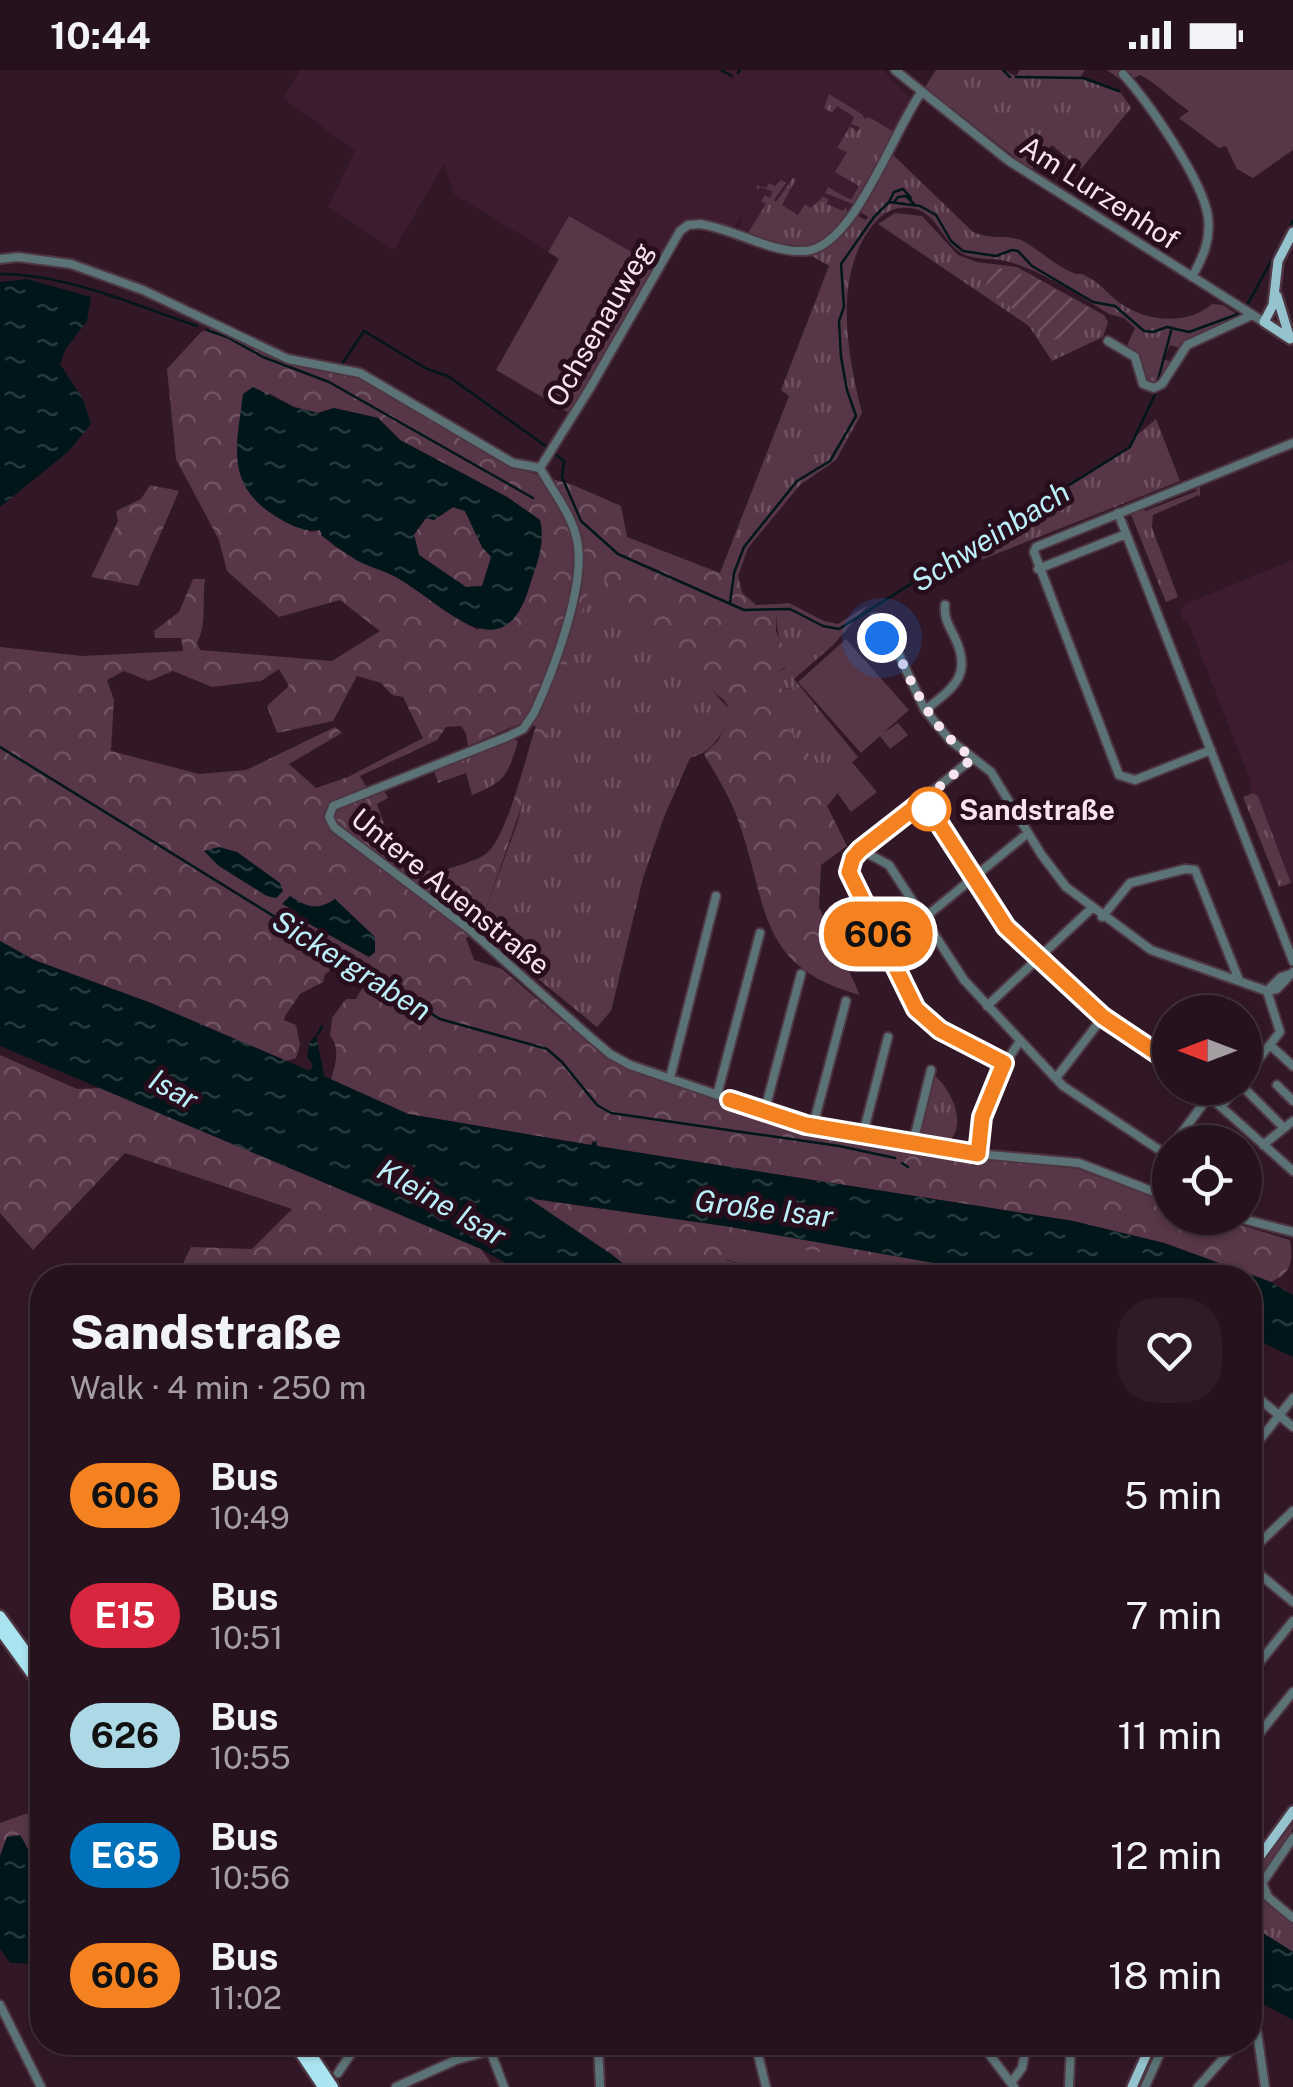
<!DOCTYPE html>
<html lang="en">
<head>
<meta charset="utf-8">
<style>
	body { margin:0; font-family:"Public Sans",sans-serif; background:#2e1b25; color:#f1f3f6; height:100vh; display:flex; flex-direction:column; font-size:38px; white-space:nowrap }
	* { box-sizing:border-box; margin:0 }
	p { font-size:32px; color:#a49ea3 }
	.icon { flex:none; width:55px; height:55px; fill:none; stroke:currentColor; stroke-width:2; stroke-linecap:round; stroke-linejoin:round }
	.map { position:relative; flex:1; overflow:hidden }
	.side { position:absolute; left:30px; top:1195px; width:1232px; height:790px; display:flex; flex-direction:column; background:#26121c; border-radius:40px; box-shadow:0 2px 8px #0004,0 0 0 2px #42323b }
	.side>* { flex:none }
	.badge { padding:0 20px; border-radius:32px; font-size:35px; line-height:65px }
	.needle { width:65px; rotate:270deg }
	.buttons { position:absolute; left:1152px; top:925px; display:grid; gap:20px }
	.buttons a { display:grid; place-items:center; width:110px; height:110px; border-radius:50%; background:#26121c; box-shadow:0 2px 8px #0004,0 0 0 2px #42323b; font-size:50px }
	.you { position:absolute; width:50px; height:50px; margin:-25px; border:8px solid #fff; border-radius:50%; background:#1a73e8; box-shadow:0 0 0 15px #1a73e833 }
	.map>.badge { position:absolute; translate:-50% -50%; box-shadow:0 0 0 5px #fff }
	.round { display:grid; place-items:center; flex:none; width:105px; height:105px; border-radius:40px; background:#2e1b25 }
	.head { display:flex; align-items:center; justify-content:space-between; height:170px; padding:0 40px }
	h1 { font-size:48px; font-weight:800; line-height:75px }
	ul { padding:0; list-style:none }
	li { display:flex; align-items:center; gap:30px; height:120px; padding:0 40px }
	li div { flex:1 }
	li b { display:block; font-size:38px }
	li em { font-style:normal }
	li .badge { min-width:110px; font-weight:700; text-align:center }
	.status { display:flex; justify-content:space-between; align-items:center; height:70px; padding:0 50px; background:#26121c; direction:ltr }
	.status svg { height:28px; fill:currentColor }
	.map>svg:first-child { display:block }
	.built { fill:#3d1c2f }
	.grass { fill:url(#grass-tufts) }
	.forest { fill:url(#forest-crowns); fill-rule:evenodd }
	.park { fill:#563647 }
	.garden { fill:url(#garden-furrows) }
	.water { fill:url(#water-ripples); fill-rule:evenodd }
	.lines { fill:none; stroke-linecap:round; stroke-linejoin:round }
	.stream { stroke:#00161b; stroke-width:2.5 }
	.minor-casing { stroke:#4e3542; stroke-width:12 }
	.major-casing { stroke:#4e3542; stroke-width:14 }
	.highway-casing { stroke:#4e3542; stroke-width:15 }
	.minor { stroke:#5b7276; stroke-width:8 }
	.major { stroke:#94c3cd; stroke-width:9 }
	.highway { stroke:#aae4f0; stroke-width:10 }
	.line-casing { stroke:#fff; stroke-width:22 }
	.line { stroke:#f58220; stroke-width:15 }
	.walk { stroke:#f8e4ee; stroke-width:10; stroke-dasharray:0 18 }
	.stop-dot { fill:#fff; stroke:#f58220; stroke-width:5 }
	.labels { text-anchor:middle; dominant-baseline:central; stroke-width:10; stroke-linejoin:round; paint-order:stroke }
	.street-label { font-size:28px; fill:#f8e4ee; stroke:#280e1d }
	.stop-label { font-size:28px; font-weight:bold; fill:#f8e4ee; stroke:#280e1d; text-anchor:start }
	.water-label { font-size:30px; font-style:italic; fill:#bbeff9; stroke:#280e1d }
</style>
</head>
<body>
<div class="status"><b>10:44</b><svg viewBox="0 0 49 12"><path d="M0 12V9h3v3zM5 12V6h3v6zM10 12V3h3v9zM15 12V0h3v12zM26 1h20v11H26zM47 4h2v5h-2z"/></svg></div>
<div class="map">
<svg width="1293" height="2017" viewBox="0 0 1293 2017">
	<defs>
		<pattern id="grass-tufts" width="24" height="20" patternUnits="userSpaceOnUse" patternTransform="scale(2.5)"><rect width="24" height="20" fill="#563647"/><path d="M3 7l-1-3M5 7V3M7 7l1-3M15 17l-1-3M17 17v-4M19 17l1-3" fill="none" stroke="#6f5362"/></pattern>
		<pattern id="forest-crowns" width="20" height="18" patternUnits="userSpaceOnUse" patternTransform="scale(2.5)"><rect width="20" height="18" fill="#563647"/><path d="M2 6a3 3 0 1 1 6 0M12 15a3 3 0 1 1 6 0" fill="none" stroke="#6f5362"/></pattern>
		<pattern id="garden-furrows" width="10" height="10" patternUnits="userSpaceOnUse" patternTransform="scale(2.5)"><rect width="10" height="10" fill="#563647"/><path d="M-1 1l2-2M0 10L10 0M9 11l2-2" fill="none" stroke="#6f5362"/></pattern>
		<pattern id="water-ripples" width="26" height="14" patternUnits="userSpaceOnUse" patternTransform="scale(2.5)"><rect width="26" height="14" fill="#00161b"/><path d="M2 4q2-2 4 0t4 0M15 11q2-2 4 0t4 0" fill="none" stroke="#26383c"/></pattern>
	</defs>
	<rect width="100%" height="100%" fill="#321826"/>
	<path class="built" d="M 300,0 L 883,0 L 911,29 L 874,101 L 832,163 L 788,176 L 739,161 L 743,143 L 734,157 L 691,148 L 676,158 L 569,343 L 496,300 L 559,188 L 454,124 L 444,94 L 394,180 L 328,137 L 355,81 L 283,28 Z
		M 1293,490 L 1293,812 L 1291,813 L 1258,726 L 1253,725 L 1250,717 L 1251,712 L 1188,552 L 1184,551 L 1180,543 L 1185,534 Z"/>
	<path class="grass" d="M 936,0 L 1004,0 L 1016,6 L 1020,0 L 1085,0 L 1080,8 L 1121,23 L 1131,38 L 1081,99 L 1052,75 L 1031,100 L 925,17 Z
		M 829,24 L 863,45 L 864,49 L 869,47 L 894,62 L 853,134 L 825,123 L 828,117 L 851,130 L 859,116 L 835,102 L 847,82 L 837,78 L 850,56 L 857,62 L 860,57 L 851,54 L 854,47 L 837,36 L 832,43 L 824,38 Z
		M 891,83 L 973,162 C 992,171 1008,163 1025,172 C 1040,181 1055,195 1071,202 C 1082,207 1076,201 1086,206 C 1101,213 1110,227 1123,235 C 1148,252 1189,255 1212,234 L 1223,235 L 1241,247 L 1180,278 L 1170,275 L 1164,289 L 1173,293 L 1162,314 L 1146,317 L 1139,296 L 1125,280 L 1135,258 L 1124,248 L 1109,244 C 1079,225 1041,200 1006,191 C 994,188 981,190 968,186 C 942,177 940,142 911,138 C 889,136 879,146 867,163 C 834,214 848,287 862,343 L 836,390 L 800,415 L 748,478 L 738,506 L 743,526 L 720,503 L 789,326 L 781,320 L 829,196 L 812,186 L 833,173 L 856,145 L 866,150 L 868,147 L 859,141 Z
		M 793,108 L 796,109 L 782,135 L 798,145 L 805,134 L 810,138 L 823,127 L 828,129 L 827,134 L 843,141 L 846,137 L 848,143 C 813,188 797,178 748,163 L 766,134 L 761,131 L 765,125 L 770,128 L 772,124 L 772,121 L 760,117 L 758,120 L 756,115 L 766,118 L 769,113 L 775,116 L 781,110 L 786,113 L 774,130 L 776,132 Z
		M 895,143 L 922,146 L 958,185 L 977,192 L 1017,197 L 1104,245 L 1108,252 L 1103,267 L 1052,291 L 1029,256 L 878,154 Z
		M 1156,349 L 1180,411 L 976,492 L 961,483 L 1130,377 L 1137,365 Z
		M 1195,416 L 1200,418 L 1200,428 L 1199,425 L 1153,445 L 1152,458 L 1178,527 L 1166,532 L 1130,442 L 1143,437 L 1145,441 L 1197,421 Z
		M 589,487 L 732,642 C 721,664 715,681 690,688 L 664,747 L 643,808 L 611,941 L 597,957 L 482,863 L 485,851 L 482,849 L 517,754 Z
		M 789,533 L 824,551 L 838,554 L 868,535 L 833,575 L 794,609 L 858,687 L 830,713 L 775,641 L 794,618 L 781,619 L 775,610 L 777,603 L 785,598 C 782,575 774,557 777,534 Z
		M 514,668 L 518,672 C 507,706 506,711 472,725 L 466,703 L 438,713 L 434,701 Z
		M 1253,723 L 1258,726 L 1291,813 L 1279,817 L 1243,727 Z
		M 936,1007 C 951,1020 966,1052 951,1069 L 917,1062 L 928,1022 L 933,1018 L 932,1008 Z
		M 1293,1754 C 1293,1776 1254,1796 1264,1819 C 1268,1829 1285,1840 1293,1848 L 1293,1882 L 1250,1855 L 1250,1808 Z"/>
	<path class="forest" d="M 215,257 L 289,293 L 359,305 L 521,400 L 573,415 L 621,436 L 627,467 L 720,503 L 756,535 L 777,534 L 776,561 L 790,593 L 777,603 L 775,610 L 781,619 L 795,618 L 776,641 L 838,723 L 827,736 L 847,776 L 821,795 L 819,837 L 860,925 C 756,896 769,837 739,753 C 731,728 717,707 704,684 L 718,671 L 731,642 L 724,630 L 654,575 L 590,489 L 591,511 L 546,666 L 483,847 L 477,852 L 480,854 L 477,861 L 466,868 L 474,890 L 502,899 L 586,971 L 625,998 L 720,1029 L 733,1038 L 739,1037 L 805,1058 L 916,1079 L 1078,1099 L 1170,1133 L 1170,1148 L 1217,1148 L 1290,1170 C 1293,1193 1292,1202 1271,1212 L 1164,1173 L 1073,1151 L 596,1076 L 593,1070 L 591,1075 L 408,1044 L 331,1010 C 335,996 341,977 330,966 L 332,948 L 346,929 L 356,929 L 364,915 L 338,895 L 325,904 L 323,912 L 300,924 L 285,946 L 284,950 L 296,955 L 300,975 L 296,988 L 287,991 L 151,933 L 34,890 L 0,871 L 0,577 L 82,586 L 183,581 L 181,568 L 155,568 L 154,561 L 179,542 L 193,509 L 205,509 C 202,530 207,555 197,573 L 200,580 L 332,591 L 380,561 L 340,530 L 279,547 L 227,501 L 219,470 L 176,389 L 167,299 L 201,262 ZM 269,323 L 294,337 L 318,343 L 334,338 L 378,348 L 400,370 L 507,427 L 540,450 L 478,560 C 449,546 426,525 399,509 C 377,496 331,483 320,460 L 311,462 L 266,440 ZM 279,599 L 289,616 L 267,636 L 277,663 L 333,651 L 357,606 L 381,613 L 392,625 L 403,627 L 423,668 L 348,707 L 316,718 L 289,694 L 342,663 L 335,657 L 246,700 L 199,704 L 111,681 L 114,630 L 107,610 L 124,601 L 149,611 L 173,601 L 212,617 L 261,611 ZM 519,654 L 536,656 C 526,685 508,765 487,783 C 478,791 446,799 434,803 L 396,788 L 377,734 L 388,728 L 384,721 L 369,722 L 360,706 L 437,670 L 446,657 L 461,656 L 466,663 L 468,676 Z
		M 150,415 L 179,421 L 138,516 L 91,507 L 118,451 L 116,441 L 141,429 Z
		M 453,437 L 465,441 L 482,477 L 492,487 L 482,516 L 466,517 L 419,485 L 414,465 L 426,448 L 434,450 Z
		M 0,985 L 77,1019 L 101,1018 L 481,1179 L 501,1207 L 180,1207 L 177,1206 L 191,1177 L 252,1179 L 292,1139 L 125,1083 L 33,1180 L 0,1143 Z
		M 525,1128 L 725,1156 L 1029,1207 L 968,1207 L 899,1193 L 729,1171 L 726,1190 L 781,1207 L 640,1207 L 611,1184 Z
		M 42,1738 L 42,1816 L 31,1783 L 7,1767 L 0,1786 L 0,1753 Z"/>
	<path class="park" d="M 1107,0 L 1293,0 L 1293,80 L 1253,108 L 1237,99 L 1226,76 L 1219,78 L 1179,48 L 1189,41 C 1172,30 1155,12 1140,5 L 1125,13 Z
		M 569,146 L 654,195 L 569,343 L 496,300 L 559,189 L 548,182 Z
		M 846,569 L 909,640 L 883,663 L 898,653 L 908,665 L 890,679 L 880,666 L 861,683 L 798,612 Z
		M 852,692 L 877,722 L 851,742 L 830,713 Z
		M 729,1170 L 899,1193 L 968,1207 L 781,1207 L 725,1189 Z"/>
	<path class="garden" d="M 994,196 L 1032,208 L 1092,239 L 1081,261 L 1047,272 L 1031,250 L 984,220 Z"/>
	<path class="water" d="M 27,209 L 91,227 L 87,251 L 65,280 L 60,294 L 83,329 L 91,354 L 69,381 L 0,437 L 0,212 Z
		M 253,317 L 294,337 L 318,343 L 334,338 L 378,348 L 400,370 L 507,427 L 540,450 C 546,475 536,495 529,518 C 502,606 440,531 396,507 C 385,501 372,498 360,492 C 347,485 334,474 322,466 L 320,460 C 305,463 288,454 275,446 C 224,413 237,375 243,324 ZM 453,437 L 465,441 L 482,477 L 491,487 L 482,516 L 466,517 L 419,485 L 414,464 L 426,448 L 434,450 Z
		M 219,777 L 237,782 L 280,813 L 283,821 L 276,828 L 267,826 L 219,796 L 204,781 Z
		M 290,826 C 306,837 318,841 335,829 L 375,867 L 375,882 L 369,887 L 293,845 L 292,839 L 282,834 Z
		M 0,871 L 34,890 L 151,933 L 310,1001 L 313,995 L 307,987 L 309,974 L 316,964 L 324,1006 L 408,1044 L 591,1075 L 596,1070 L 597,1076 L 1073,1151 L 1164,1173 L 1271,1212 L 1293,1225 L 1293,1287 L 1250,1267 L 1250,1208 L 1001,1205 L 725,1156 L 528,1128 L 611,1184 L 640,1207 L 531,1207 L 481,1179 L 439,1161 L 0,976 Z
		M 20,1765 C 47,1808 43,1846 42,1894 L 10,1893 L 0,1879 L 0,1786 L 7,1767 Z
		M 1250,1855 L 1293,1882 L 1293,1950 L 1250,1927 Z"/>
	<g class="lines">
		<path class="stream" d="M 721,0 L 732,6
			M 1003,0 L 1010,7
			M 738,3 L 740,0
			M 1016,7 L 1083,8 L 1119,21
			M 889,132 L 894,122 L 903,119 L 911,128
			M 894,132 L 898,127 L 906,126 L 914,134
			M 0,204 C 66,204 135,235 197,256
			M 1246,237 L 1293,151
			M 207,260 L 227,267 L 263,287 L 329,312 L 533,428
			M 342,294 L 364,261 L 427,299 L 448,306 L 547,377
			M 1158,310 L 1171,261
			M 555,384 L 564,391 L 562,407 L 581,451 L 618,484 L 744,540 L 790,539 L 823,556 L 839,559 L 1130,377 L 1158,318
			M 730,533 L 734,503 L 744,477 L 797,411 L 830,391 L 856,346 L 847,320 L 841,287 L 839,251 L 844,237 L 841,194 L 874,147 L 889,132 L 920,136 L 936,145 L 951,171 L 963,181 L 996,186 L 1012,180 L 1018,181 L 1032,196 L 1093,232 L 1115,236 L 1144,261 L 1153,262 L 1167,257 L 1189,262 L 1241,243
			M 0,677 L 440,949 L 547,979 L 562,992 L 597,1035 L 611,1043 L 839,1076 L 895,1088
			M 346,913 L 356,899
			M 318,964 L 322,956
			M 902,1093 L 908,1097"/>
		<g class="minor-casing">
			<path id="minor" d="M 895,0 L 1009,91 L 1264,252
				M 1123,4 C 1148,32 1203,110 1208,147 C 1211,170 1203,187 1192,207
				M 0,189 L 18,187 L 71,194 L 143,220 L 288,289 L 360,303 L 513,393 L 540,398
				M 1108,271 L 1135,287 L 1143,314 L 1154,318 L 1162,314 L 1187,275 L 1252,245
				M 540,398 C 553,422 575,448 578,476 C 584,520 553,602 534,643 L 523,659 L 509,666 L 333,736 L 329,747 L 334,757 L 468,858 L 582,960 L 610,984 L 630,995 L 806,1055 L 978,1084 L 1079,1093 L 1170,1128
				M 540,398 L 590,318 L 680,161 L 688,155 L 700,154 C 735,159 770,183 805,181 C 854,178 894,59 921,23
				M 1118,443 L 1293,891
				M 1038,499 L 1126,464
				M 893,572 L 871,558 L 874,548 L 882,549 L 925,640 L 950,670 L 991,702 L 1041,784 L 1066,817 L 1151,880 L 1267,921
				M 925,640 C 955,617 973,604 954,566 C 948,554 944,548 945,535
				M 1211,680 L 1135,710 L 1119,705 L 1034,482 L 1036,477 L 1293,373
				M 973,688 L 861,780 L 853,788 L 849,802 L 916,939 L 940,960 L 1005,993
				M 924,730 L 992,840 L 1006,857 L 1103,947 L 1170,992
				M 861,780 L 889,795 L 964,910 L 1063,1016 L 1170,1087
				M 1102,847 L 1130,813 L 1185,799 L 1195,800 L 1239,910
				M 923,849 L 1028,763
				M 1267,921 L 1277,919 L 1293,902
				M 1267,921 L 1281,907 L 1291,904
				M 987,936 L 1092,838
				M 1270,975 L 1293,996
				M 1245,1006 L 1280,962 L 1267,921
				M 670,1008 L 716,826
				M 1056,1008 L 1103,947
				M 1277,1015 L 1293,1031
				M 1200,1018 L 1293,1101
				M 1244,1018 L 1284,1058
				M 717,1025 L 760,863
				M 1221,1037 L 1236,1018
				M 764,1043 L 801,904
				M 813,1056 L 846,931
				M 863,1064 L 888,967
				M 1175,1072 L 1209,1026
				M 913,1073 L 931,1000
				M 1263,1075 L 1293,1051
				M 978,1084 C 981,1041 995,1006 1020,971
				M 1157,1124 L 1170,1087
				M 1239,1148 L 1293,1162
				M 1250,1321 L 1293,1357
				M 1250,1382 L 1293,1328
				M 1250,1482 L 1293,1441
				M 1250,1496 L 1293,1532
				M 1250,1604 L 1293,1551
				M 1250,1675 L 1293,1622
				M 1293,1768 L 1262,1813 L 1268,1827 L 1293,1848
				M 0,1935 L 41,2017
				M 1250,1955 L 1257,1962 L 1265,2017
				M 598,1972 L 600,2017
				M 755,1972 L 766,2017
				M 980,1972 L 1014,2017
				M 490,1980 L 504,2017
				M 338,2003 L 359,1972
				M 1011,2013 L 1022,1998 L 1027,1972
				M 396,2017 L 456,1990 L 522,1972
				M 1069,2017 L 1071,1972
				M 1145,2017 L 1165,1972
				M 1198,2017 L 1238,1972"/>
		</g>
		<g class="major-casing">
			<path id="major" d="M 1277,226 L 1290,269
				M 1290,269 L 1264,252 L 1273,235 L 1278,191 L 1293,162
				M 1250,1800 L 1293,1741
				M 1132,2017 L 1152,1972"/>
		</g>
		<g class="highway-casing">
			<path id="highway" d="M 0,1546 L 42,1604
				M 0,1560 L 42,1618
				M 293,1972 L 323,2017
				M 303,1972 L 333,2017"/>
		</g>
		<use href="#minor" class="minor"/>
		<use href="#major" class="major"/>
		<use href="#highway" class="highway"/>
	</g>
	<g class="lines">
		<g class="line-casing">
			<path id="line" d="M 730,1030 L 806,1055 L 978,1084 L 982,1047 L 1004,993 L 940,960 L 916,939 L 849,802 L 853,788 L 860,780 L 924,730 L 1006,857 L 1103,947 L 1170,992"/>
		</g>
		<use href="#line" class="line"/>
		<path class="walk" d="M 882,568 L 893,572 C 913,617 931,659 973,688 L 924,730 L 929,739"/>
	</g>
	<circle class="stop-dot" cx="929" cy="739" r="20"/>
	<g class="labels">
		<g class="street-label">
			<text transform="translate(1100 122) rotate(33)">Am Lurzenhof</text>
			<text transform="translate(599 254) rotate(-60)">Ochsenauweg</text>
			<text transform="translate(451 821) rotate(39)">Untere Auenstraße</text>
		</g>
		<g class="stop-label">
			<text x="959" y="739">Sandstraße</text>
		</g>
		<g class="water-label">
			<text transform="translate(990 466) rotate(-32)">Schweinbach</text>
			<text transform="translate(352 895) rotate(32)">Sickergraben</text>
			<text transform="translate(174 1019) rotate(29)">Isar</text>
			<text transform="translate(442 1132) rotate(30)">Kleine Isar</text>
			<text transform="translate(764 1138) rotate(7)">Große Isar</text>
		</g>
	</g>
</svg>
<div class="buttons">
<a><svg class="needle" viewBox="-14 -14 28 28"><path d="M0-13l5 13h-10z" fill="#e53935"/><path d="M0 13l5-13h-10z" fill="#a49ea3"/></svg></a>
<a><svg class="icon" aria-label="locate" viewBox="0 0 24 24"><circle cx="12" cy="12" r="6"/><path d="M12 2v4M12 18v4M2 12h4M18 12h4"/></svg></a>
</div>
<div class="you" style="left:882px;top:568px"></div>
<b class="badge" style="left:878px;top:864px;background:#f58220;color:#111">606</b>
<section class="side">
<div class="head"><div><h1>Sandstraße</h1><p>Walk · 4 min · 250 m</p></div><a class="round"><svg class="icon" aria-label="heart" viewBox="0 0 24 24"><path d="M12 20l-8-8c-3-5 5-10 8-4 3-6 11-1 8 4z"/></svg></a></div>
<ul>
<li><span class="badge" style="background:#f58220;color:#111">606</span><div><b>Bus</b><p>10:49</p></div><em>5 min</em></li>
<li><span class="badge" style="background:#d7263d;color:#fff">E15</span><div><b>Bus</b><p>10:51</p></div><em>7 min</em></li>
<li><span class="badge" style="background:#add8e6;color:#111">626</span><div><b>Bus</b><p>10:55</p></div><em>11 min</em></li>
<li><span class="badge" style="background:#0072bc;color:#fff">E65</span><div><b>Bus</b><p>10:56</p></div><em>12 min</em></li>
<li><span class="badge" style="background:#f58220;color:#111">606</span><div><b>Bus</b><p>11:02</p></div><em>18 min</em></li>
</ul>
</section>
</div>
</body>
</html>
